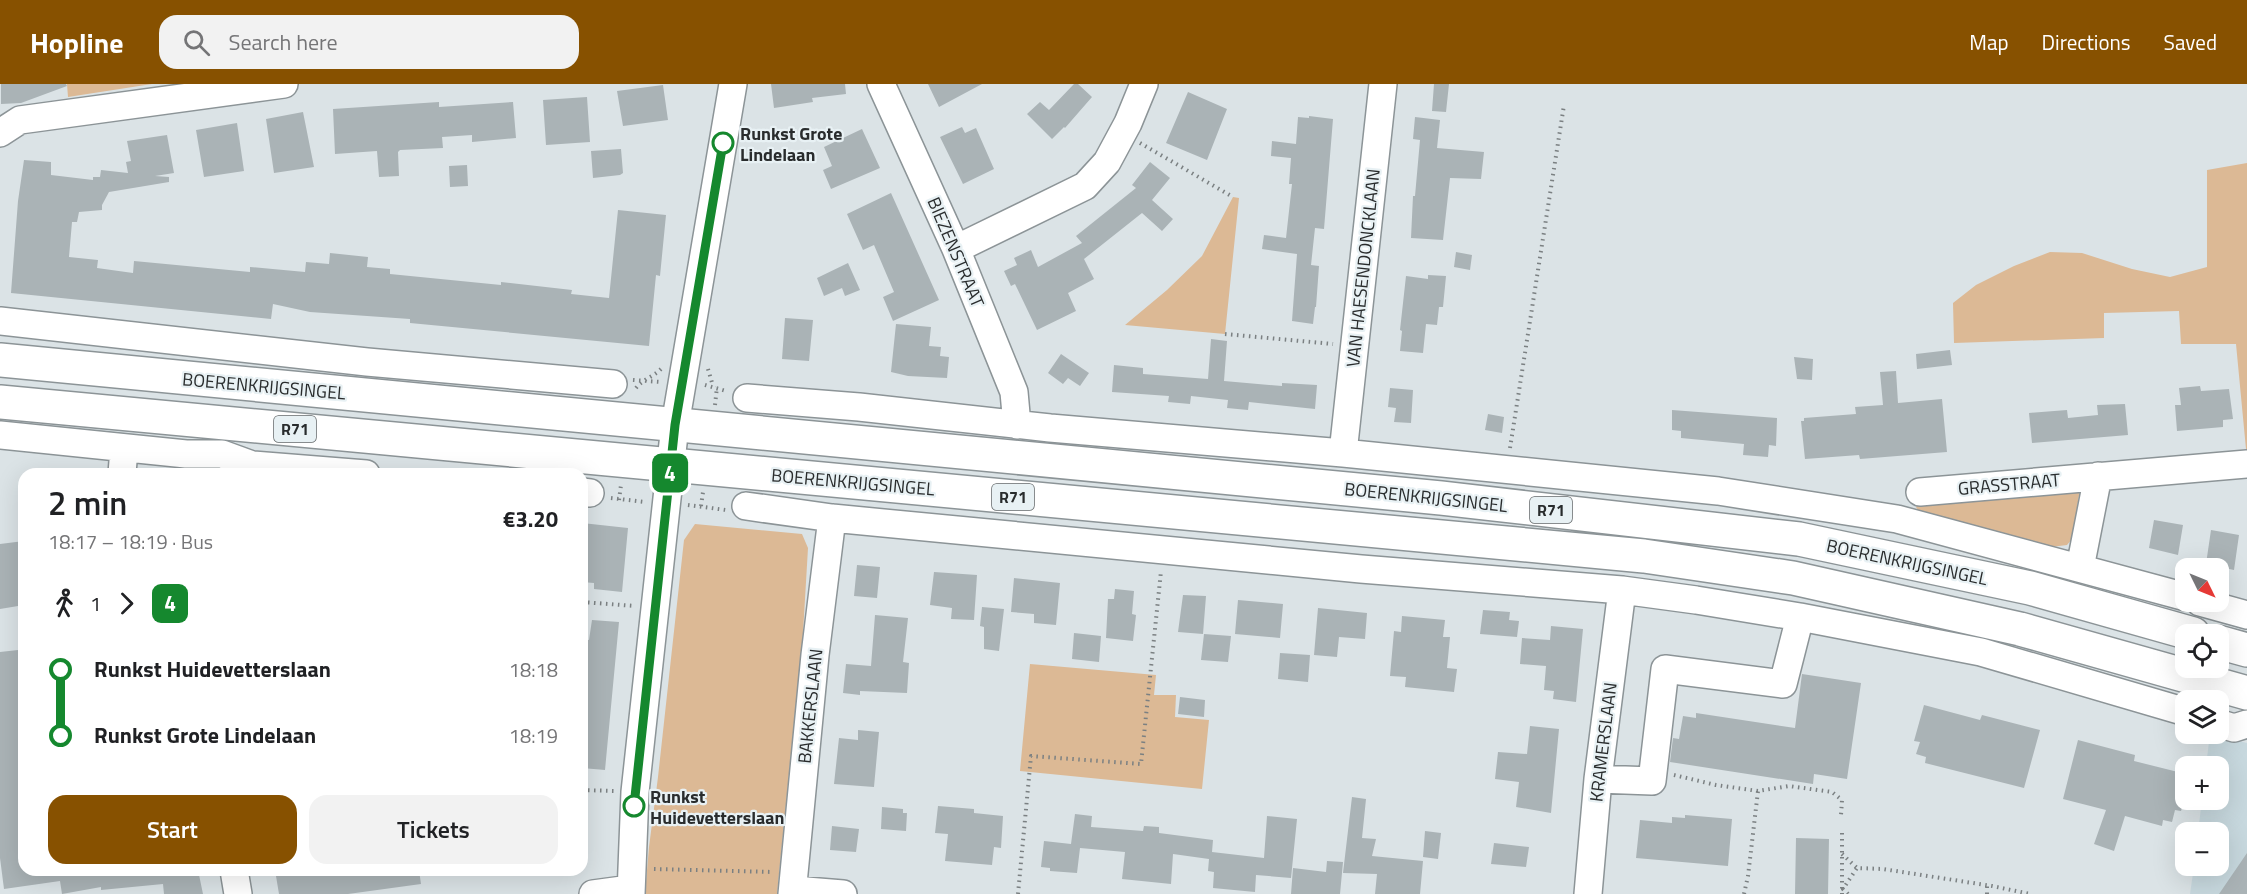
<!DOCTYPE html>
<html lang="en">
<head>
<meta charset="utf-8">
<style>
	body { margin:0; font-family:"Titillium Web",sans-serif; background:#f2f2f2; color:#202124; height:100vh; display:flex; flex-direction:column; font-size:22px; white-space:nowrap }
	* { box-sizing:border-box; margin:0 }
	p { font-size:20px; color:#757577 }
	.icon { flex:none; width:33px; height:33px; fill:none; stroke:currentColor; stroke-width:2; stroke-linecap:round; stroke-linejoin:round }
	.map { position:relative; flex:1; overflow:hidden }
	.sheet { position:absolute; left:18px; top:384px; width:570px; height:408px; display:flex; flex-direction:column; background:#fff; border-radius:18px; box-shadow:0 6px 24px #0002 }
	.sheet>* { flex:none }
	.badge { padding:0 12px; border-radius:9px; font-size:21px; line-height:39px }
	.needle { width:39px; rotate:133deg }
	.buttons { position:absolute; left:2175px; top:474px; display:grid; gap:12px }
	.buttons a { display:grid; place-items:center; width:54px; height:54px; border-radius:12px; background:#fff; box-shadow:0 6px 24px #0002; font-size:30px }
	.map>.badge { position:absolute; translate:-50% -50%; box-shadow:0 0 0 3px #fff }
	.legs { display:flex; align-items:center; gap:9px; height:66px; padding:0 30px; font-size:20px }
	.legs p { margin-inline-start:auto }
	.head { display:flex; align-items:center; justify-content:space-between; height:102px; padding:0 30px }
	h1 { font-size:33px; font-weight:600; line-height:45px }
	.button { display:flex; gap:12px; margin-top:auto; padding:12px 30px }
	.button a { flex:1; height:69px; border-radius:18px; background:#875100; color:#fff; font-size:24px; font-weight:600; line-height:69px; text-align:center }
	.button a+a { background:#f2f2f2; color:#202124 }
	ul { padding:0 30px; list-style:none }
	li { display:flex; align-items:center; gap:21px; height:66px; font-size:22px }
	li i { display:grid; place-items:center; width:9px; height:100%; margin:0 8px; background:currentColor }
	li i::after { content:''; width:15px; height:15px; margin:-8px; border:4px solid; border-radius:50%; background:#fff }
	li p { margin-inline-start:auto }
	li:first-child i { background:linear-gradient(#0000 50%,currentColor 0) }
	li:last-child i { background:linear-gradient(currentColor 50%,#0000 0) }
	header { display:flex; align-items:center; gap:36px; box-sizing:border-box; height:84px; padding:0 30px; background:#875100; color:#fff }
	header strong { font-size:28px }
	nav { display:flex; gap:33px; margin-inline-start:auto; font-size:21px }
	.search { width:420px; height:54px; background:#f2f2f2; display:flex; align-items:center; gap:15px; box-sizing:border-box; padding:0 21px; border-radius:18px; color:#757577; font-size:22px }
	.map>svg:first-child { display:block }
	.built { fill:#c7d8de }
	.green { fill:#dcb995 }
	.building { fill:#aab3b6 }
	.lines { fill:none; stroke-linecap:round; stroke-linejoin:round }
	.minor-casing { stroke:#8c9497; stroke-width:30 }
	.highway-casing { stroke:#8c9497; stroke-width:36 }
	.path { stroke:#7b8082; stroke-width:4; stroke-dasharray:1.5 4.5; stroke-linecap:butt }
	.minor { stroke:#fff; stroke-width:27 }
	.highway { stroke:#fff; stroke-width:33 }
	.line-1-casing { stroke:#fff; stroke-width:14 }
	.line-1 { stroke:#15882e; stroke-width:9 }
	.stop-1-dot { fill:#fff; stroke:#15882e; stroke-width:3 }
	.labels { text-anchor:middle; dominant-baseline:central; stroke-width:4.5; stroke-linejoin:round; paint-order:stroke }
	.shield { fill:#e8f1f4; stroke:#626769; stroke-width:1.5 }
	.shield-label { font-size:16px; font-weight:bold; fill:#292c2d }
	.stop-label { font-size:18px; font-weight:bold; fill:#292c2d; stroke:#e8f1f4; text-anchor:start }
	.street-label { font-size:18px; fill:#292c2d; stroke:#e8f1f4 }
</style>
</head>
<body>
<header>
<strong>Hopline</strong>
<div class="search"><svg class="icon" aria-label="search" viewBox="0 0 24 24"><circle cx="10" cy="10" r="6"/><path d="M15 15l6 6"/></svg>Search here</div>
<nav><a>Map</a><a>Directions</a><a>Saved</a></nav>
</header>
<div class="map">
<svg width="2247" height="810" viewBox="0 0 2247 810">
	<rect width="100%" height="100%" fill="#dbe3e6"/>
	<path class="built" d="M 2210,650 L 2247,659 L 2247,810 L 2190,810 L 2194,782 L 2218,782 L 2218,748 L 2198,748 L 2202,716 L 2218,716 L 2218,682 L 2206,682 Z"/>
	<path class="green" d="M 67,0 L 152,0 L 68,13 Z
		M 2247,79 L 2247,365 L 2246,365 L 2236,260 L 2181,260 L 2179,227 L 2104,229 L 2104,254 L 1954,259 L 1953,219 L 1976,201 L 2014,182 L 2050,168 L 2082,169 L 2132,185 L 2170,193 L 2207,183 L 2207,86 Z
		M 1233,113 L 1239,114 L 1225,250 L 1125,241 L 1167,206 L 1202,172 Z
		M 2080,405 L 2072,455 L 2067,461 L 2051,463 L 2026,455 L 1921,431 L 1916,423 L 1920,417 Z
		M 695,440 L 802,450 L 808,464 L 803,549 L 777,810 L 645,810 L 649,763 L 658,693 L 684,456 Z
		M 1030,580 L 1156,591 L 1154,611 L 1176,611 L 1175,633 L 1209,636 L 1202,705 L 1020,687 Z"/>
	<path class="building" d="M 1,0 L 66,0 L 67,2 L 21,19 L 1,20 Z
		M 771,0 L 845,0 L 846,10 L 812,14 L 813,18 L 774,24 Z
		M 928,0 L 982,0 L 939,23 Z
		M 1074,0 L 1078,0 L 1092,13 L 1065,44 L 1064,43 L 1052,55 L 1027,30 L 1040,18 L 1049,26 Z
		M 1434,0 L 1449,0 L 1446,28 L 1432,27 Z
		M 663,1 L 668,36 L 623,42 L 617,7 Z
		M 1188,8 L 1227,25 L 1207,76 L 1166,59 Z
		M 587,13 L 590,58 L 546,61 L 543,16 Z
		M 439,18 L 439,23 L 513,18 L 516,54 L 472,58 L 472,51 L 442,53 L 443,64 L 400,66 L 398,68 L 399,92 L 379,93 L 377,67 L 335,70 L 333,25 Z
		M 303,28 L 314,83 L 274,89 L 266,35 Z
		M 1309,32 L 1333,35 L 1324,145 L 1315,144 L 1311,181 L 1319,182 L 1316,223 L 1315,223 L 1313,240 L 1292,237 L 1297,170 L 1262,165 L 1264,151 L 1286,154 L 1292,100 L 1289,100 L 1291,74 L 1271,72 L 1272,57 L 1296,60 L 1298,33 L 1309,34 Z
		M 1415,33 L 1440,36 L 1437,64 L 1484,68 L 1481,95 L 1450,94 L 1443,156 L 1411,154 L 1413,112 L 1415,112 L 1420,56 L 1413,55 Z
		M 237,39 L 244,87 L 204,93 L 196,46 Z
		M 962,43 L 965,49 L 976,44 L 994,85 L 963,100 L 940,53 Z
		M 862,45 L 880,84 L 831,105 L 823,86 L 832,82 L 824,63 Z
		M 167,51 L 174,89 L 155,92 L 169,93 L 169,98 L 109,108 L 102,121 L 102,126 L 79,128 L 77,138 L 72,138 L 69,173 L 98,176 L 97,184 L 133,189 L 134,177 L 250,188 L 250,183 L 305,188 L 306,178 L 329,180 L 330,169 L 368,173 L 367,183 L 390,185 L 390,190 L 501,201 L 501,198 L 572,206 L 571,210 L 609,214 L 618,126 L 666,131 L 660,192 L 656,191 L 649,262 L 410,239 L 410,235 L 310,228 L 273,220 L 271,235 L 11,209 L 18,117 L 24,76 L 51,78 L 51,91 L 93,96 L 93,93 L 100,93 L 101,86 L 128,89 L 126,78 L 131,77 L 127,57 Z
		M 621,65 L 623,89 L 620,91 L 593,94 L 591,67 Z
		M 1150,78 L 1170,94 L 1152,116 L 1173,135 L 1162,147 L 1142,129 L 1084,175 L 1094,195 L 1068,209 L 1076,227 L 1037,246 L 1015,200 L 1011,202 L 1004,187 L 1017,181 L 1014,174 L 1031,166 L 1038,183 L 1082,159 L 1076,152 L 1136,104 L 1132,101 Z
		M 467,81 L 468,102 L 450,103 L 449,82 Z
		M 891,109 L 939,216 L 893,237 L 883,213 L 894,208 L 874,161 L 863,166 L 847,130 Z
		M 1456,168 L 1472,171 L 1470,186 L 1454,183 Z
		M 848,179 L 860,206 L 845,212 L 842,204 L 824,212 L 817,194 Z
		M 1428,191 L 1446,192 L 1443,223 L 1439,223 L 1437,241 L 1426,240 L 1423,269 L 1400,267 L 1402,247 L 1400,246 L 1406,192 L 1428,195 Z
		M 785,234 L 813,236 L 809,277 L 782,275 Z
		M 896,240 L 931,243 L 929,262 L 941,263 L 940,272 L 949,273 L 947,294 L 908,292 L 891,288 Z
		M 1211,255 L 1227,257 L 1224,297 L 1282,302 L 1282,299 L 1317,301 L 1315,325 L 1249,318 L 1248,326 L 1227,324 L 1228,316 L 1191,312 L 1190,320 L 1168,318 L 1169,312 L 1112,308 L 1114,281 L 1143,284 L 1143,290 L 1208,295 Z
		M 1950,266 L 1952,281 L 1917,285 L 1916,270 Z
		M 1061,270 L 1089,289 L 1080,302 L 1068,294 L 1063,300 L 1048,289 Z
		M 1794,273 L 1813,275 L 1812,296 L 1797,295 Z
		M 1896,287 L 1898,319 L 1942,315 L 1947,368 L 1860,375 L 1859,371 L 1805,375 L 1801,337 L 1804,337 L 1804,334 L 1856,330 L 1855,323 L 1883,321 L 1880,288 Z
		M 2200,302 L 2201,307 L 2229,305 L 2233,335 L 2223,336 L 2223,343 L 2177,347 L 2175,321 L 2181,321 L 2179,304 Z
		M 1390,304 L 1413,306 L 1411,339 L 1394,338 L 1396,324 L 1388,323 Z
		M 2125,320 L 2128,351 L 2032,359 L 2029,329 L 2067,326 L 2068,334 L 2098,331 L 2097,321 Z
		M 1672,326 L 1777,334 L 1776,362 L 1769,361 L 1768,373 L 1743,371 L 1744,360 L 1681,354 L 1681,347 L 1672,346 Z
		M 1488,330 L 1504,333 L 1502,349 L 1485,346 Z
		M 2154,436 L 2183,441 L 2178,471 L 2149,464 Z
		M 582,439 L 628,444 L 622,508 L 594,505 L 594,499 L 582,498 Z
		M 2211,446 L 2239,451 L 2234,486 L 2206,480 Z
		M 24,457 L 24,521 L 0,525 L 0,460 Z
		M 857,481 L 880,483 L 877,514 L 854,512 Z
		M 934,488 L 977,491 L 974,536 L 951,535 L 952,524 L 930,521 Z
		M 1014,494 L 1060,499 L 1056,541 L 1034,539 L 1034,530 L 1011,528 Z
		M 1115,505 L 1134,507 L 1132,530 L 1136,531 L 1133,557 L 1106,554 L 1108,515 L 1114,515 Z
		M 1183,511 L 1206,512 L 1203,550 L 1178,548 Z
		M 1238,516 L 1283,520 L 1280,554 L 1235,550 Z
		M 982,523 L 1004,525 L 999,567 L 984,565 L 984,543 L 980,542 Z
		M 1318,524 L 1367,529 L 1365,555 L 1339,553 L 1337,573 L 1314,571 Z
		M 1483,526 L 1510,528 L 1509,536 L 1519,537 L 1517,553 L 1480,550 Z
		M 875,531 L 908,534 L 903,578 L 909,579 L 907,609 L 860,607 L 860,611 L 843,609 L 846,580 L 871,582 Z
		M 1402,532 L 1445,536 L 1443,553 L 1450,553 L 1447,584 L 1457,585 L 1454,608 L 1405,603 L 1406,593 L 1390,592 L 1394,547 L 1401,548 Z
		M 592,536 L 619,538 L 605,686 L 582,684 L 582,555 L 589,556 Z
		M 1551,542 L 1583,545 L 1576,618 L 1553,615 L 1554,607 L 1544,606 L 1546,582 L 1520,580 L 1522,554 L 1550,556 Z
		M 1074,549 L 1101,552 L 1099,578 L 1072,575 Z
		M 1204,550 L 1231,552 L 1228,578 L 1201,576 Z
		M 18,566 L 21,595 L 24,595 L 24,786 L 198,786 L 203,810 L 164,810 L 163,800 L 101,806 L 101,803 L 62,810 L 60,797 L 4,805 L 0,774 L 0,568 Z
		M 1280,569 L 1310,571 L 1308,598 L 1278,595 Z
		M 1802,590 L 1861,599 L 1847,695 L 1814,690 L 1813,700 L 1670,678 L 1673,654 L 1679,655 L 1683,632 L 1696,634 L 1696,629 L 1795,644 Z
		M 1180,613 L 1205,616 L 1204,633 L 1178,630 Z
		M 1924,621 L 1980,636 L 1982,631 L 2040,646 L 2024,704 L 1925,679 L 1926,673 L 1916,670 L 1920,658 L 1914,657 Z
		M 1530,642 L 1559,645 L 1551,729 L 1516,723 L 1519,698 L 1495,695 L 1498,668 L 1527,670 Z
		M 858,646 L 879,648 L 874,703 L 834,700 L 839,654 L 858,656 Z
		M 2078,656 L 2135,671 L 2134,677 L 2186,690 L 2186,709 L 2181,727 L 2175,726 L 2172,738 L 2163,736 L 2162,742 L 2125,732 L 2114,767 L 2094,760 L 2106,726 L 2063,715 Z
		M 1352,713 L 1366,715 L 1362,754 L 1376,755 L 1372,772 L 1423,777 L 1420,810 L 1375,810 L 1377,790 L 1343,789 Z
		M 938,722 L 974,725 L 974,729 L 1003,732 L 1001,764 L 994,763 L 992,781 L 945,777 L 948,750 L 935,749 Z
		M 882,723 L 903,725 L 903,729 L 907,729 L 906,747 L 881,745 Z
		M 1075,730 L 1092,732 L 1091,743 L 1143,747 L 1144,742 L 1159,743 L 1159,749 L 1213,756 L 1212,768 L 1264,774 L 1267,732 L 1297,735 L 1291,794 L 1256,791 L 1255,808 L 1213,804 L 1214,788 L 1208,787 L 1209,775 L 1173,770 L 1171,800 L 1122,795 L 1125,768 L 1080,764 L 1077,789 L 1050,787 L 1050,784 L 1041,783 L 1044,757 L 1071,760 Z
		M 1685,731 L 1732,735 L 1728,782 L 1636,774 L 1640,736 L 1672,739 L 1672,733 L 1685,734 Z
		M 832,742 L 859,745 L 856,768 L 830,766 Z
		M 1425,747 L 1441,749 L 1438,775 L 1423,773 Z
		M 1796,754 L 1829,755 L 1828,810 L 1795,810 Z
		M 1494,759 L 1529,763 L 1526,783 L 1491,780 Z
		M 2247,769 L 2247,810 L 2219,810 Z
		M 1327,777 L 1343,778 L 1340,810 L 1291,810 L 1293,784 L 1326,788 Z
		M 275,786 L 419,786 L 421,800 L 348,810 L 279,810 Z"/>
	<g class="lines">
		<g class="minor-casing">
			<path id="minor" d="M 881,0 L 956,165 L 1014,308 L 1017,341
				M 0,49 L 20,36 L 284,0
				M 956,165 L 1085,102 L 1107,78 L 1128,39 L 1144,0
				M 0,237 L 367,278 L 613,300
				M 747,314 L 859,323 L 1050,344 L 1343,369 L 1718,407 L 1897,435 L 2186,513
				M 0,351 L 186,370 L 222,370 L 252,381 L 366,390
				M 1343,369 L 1383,0
				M 122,390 L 124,364
				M 582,408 L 590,409
				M 1920,408 L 2247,380
				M 746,422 L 832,434 L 1361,485 L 1622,506 L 1696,516 L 1800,533 L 1981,568 L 2186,628
				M 2080,484 L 2098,392
				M 2200,518 L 2247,531
				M 2218,639 L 2234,644 L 2247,640
				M 1598,695 L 1652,697 L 1665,585 L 1783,600 L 1800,533
				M 234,786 L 238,810
				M 794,806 L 843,810
				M 593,810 L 630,805
				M 631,810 L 635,708 L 675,341 L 733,0
				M 792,810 L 815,571 L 832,434
				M 1588,810 L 1598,695 L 1622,506"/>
		</g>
		<g class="highway-casing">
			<path id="highway" d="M 0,276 L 1441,414 L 1799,455 L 2030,504 L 2193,550
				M 0,318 L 1644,472 L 1793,494 L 2020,545 L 2247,609
				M 2218,558 L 2247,566"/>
		</g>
		<path class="path" d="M 1140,59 L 1233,113
			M 1225,250 L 1333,260
			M 708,285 L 713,302
			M 633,296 L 661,298
			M 705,301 L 726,307
			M 636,304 C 643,295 653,293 661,285
			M 715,321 L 717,303
			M 1510,364 L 1564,21
			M 611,414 L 645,418
			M 619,416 L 621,401
			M 688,421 L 726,426
			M 701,422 L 703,408
			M 582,518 L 635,522
			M 1674,691 L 1716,701 L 1758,707 L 1789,702 L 1832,708 L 1842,716 L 1841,731
			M 582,706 L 614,707
			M 1842,749 L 1842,810
			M 1842,770 L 1857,784 L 1883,785 L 1992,802 L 2030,810
			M 654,785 L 773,788
			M 1018,810 L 1031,672 L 1141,680 L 1161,487
			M 1744,810 L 1748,792 L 1758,707
			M 1848,810 L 1843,805 L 1857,784
			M 1987,810 L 1987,801"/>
		<use href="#minor" class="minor"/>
		<use href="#highway" class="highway"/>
	</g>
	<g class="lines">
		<g class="line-1-casing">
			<path id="line-1" d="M 634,722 L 675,341 L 723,59"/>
		</g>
		<use href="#line-1" class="line-1"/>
	</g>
	<g class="stop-1-dot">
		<circle cx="723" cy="59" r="10"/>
		<circle cx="634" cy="722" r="10"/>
	</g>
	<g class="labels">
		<g class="shield">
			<rect x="274" y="332" width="42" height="26" rx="4.5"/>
			<rect x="992" y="400" width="42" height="26" rx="4.5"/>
			<rect x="1530" y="413" width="42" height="26" rx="4.5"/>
		</g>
		<g class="shield-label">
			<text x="295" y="345">R71</text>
			<text x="1013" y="413">R71</text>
			<text x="1551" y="426">R71</text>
		</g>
		<g class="stop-label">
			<text x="740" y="49">Runkst Grote<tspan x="740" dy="21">Lindelaan</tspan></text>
			<text x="650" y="712">Runkst<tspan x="650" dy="21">Huidevetterslaan</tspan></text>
		</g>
		<g class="street-label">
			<text transform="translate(956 168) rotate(67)">BIEZENSTRAAT</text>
			<text transform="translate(1363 184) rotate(-84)">VAN HAESENDONCKLAAN</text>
			<text transform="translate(264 302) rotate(5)">BOERENKRIJGSINGEL</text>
			<text transform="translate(853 398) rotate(5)">BOERENKRIJGSINGEL</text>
			<text transform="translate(2009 400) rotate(-5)">GRASSTRAAT</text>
			<text transform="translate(1426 413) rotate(6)">BOERENKRIJGSINGEL</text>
			<text transform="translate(1907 478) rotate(12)">BOERENKRIJGSINGEL</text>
			<text transform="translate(810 622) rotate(-84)">BAKKERSLAAN</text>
			<text transform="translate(1603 658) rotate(-83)">KRAMERSLAAN</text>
		</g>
	</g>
</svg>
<div class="buttons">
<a><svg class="needle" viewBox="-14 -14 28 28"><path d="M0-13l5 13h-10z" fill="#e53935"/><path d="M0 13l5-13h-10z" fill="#757577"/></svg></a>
<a><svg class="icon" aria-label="locate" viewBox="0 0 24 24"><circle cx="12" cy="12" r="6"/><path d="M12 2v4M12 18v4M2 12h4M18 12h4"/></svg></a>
<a><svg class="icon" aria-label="layers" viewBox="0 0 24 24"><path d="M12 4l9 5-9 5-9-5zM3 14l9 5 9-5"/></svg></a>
<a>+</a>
<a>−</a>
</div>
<b class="badge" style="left:670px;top:389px;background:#15882e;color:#fff">4</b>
<section class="sheet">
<div class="head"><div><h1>2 min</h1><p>18:17 – 18:19 · Bus</p></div><b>€3.20</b></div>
<div class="legs"><svg class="icon" aria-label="walk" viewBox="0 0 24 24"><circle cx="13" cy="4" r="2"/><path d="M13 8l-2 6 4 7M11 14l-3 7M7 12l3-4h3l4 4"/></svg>1<svg class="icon" aria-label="forward" viewBox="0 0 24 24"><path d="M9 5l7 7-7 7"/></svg><b class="badge" style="background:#15882e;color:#fff">4</b></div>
<ul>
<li><i style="color:#15882e"></i><b>Runkst Huidevetterslaan</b><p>18:18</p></li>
<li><i style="color:#15882e"></i><b>Runkst Grote Lindelaan</b><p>18:19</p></li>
</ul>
<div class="button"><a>Start</a><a>Tickets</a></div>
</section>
</div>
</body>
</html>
